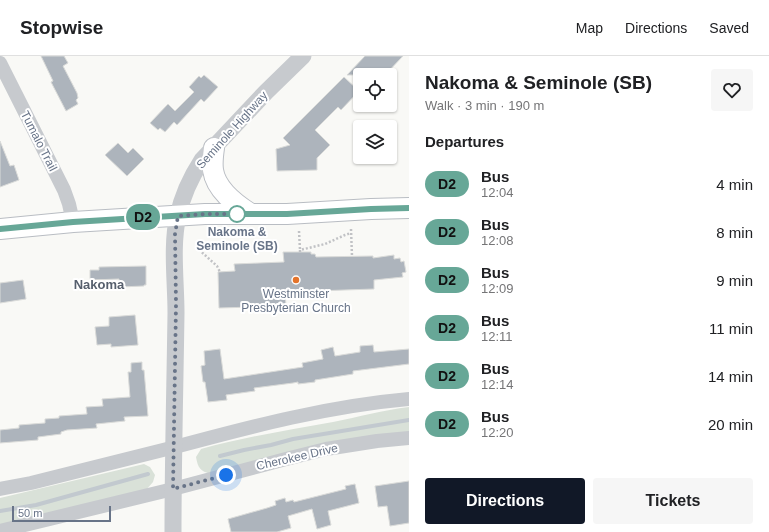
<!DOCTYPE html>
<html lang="en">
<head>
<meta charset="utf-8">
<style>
	body { margin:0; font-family:Helvetica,sans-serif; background:#f6f6f6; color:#202124; height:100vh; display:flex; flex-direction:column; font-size:15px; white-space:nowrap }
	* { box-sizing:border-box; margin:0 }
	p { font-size:13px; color:#757577 }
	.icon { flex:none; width:22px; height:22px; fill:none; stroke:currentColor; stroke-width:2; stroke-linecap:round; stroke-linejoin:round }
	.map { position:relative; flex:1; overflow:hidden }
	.sheet { display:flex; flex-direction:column; background:#fff; width:360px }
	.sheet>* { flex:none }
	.badge { padding:0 8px; border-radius:13px; font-size:14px; line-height:26px }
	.controls { position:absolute; left:353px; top:12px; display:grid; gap:8px }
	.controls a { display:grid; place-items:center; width:44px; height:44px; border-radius:4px; background:#fff; box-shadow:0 1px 3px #0004; font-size:20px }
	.scale { position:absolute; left:12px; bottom:10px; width:99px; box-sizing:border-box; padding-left:4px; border:2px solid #687488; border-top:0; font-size:11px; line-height:14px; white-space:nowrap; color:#687488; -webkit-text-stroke:3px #fff; paint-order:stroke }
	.you { position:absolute; width:20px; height:20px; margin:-10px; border:3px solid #fff; border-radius:50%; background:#1a73e8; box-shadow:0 0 0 6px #1a73e833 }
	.map>.badge { position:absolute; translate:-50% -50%; box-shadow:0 0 0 2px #fff }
	h2 { padding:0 16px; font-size:15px; line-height:36px }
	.round { display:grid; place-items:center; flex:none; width:42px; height:42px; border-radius:4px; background:#f6f6f6 }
	.overview { display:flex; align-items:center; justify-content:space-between; height:68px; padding:0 16px }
	h1 { font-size:19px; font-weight:700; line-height:30px }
	.cta { display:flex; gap:8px; margin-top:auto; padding:8px 16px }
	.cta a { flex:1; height:46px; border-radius:4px; background:#111827; color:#fff; font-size:16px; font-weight:700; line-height:46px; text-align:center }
	.cta a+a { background:#f6f6f6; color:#202124 }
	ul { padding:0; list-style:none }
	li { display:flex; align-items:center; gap:12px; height:48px; padding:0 16px }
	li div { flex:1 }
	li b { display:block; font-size:15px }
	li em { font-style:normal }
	li .badge { min-width:44px; font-weight:700; text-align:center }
	header { display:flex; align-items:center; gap:24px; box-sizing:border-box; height:56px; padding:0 20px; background:#fff; border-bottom:1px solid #e0e0e0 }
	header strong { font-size:19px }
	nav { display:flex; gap:22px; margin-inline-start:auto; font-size:14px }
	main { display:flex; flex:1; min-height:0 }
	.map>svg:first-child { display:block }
	.green { fill:#d9e1d8 }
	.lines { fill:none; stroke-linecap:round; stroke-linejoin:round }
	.stream { stroke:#c2c9cf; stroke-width:4 }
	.building { fill:#adb4bc; stroke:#dadbd9 }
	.secondary-casing { stroke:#b9bdc3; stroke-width:22 }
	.path { stroke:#c1c2c5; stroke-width:2.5; stroke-dasharray:2 2; stroke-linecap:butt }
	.minor { stroke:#c7cace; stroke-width:14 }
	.tertiary { stroke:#c7cace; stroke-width:17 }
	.secondary { stroke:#fff; stroke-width:20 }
	.line-casing { stroke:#fff; stroke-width:9 }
	.line { stroke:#67a797; stroke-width:6 }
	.walk { stroke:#687488; stroke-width:4; stroke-dasharray:0 7.2 }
	.stop-dot { fill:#fff; stroke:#67a797; stroke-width:2 }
	.poi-dot { fill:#e4742b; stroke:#fff; stroke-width:1.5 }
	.labels { text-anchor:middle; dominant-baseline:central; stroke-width:4; stroke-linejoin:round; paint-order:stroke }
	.street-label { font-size:12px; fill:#687488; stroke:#fff }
	.stop-label { font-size:12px; font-weight:bold; fill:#687488; stroke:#fff }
	.poi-label { font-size:12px; fill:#687488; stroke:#fff }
	.neighbourhood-label { font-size:13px; font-weight:bold; fill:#565f6d; stroke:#fff }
</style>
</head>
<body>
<header>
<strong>Stopwise</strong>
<nav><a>Map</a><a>Directions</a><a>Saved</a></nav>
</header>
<main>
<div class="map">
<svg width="409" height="476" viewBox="0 0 409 476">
	<rect width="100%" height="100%" fill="#f9f9f6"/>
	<path class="green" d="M 409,351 L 409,378 L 211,418 C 200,415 198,412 196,401 L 201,393 C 244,381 289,374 333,366 C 359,361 383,354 409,351 Z
		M 144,408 L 150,411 L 155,419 L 153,426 L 146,434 L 0,470 L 0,442 Z"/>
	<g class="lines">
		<path class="stream" d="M 220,400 L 244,394 L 271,389 L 293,383 L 409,364
			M 0,455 L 36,449 L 148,418"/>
	</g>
	<path class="building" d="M 41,0 L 64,0 L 68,7 L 63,10 L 77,37 L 78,42 L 76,44 L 78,48 L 66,55 L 51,26 L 53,25 Z
		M 365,0 L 403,0 L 385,19 L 347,19 Z
		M 204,19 L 218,31 L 204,46 L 201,43 L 177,69 L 174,66 L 165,76 L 160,72 L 158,74 L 150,67 L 168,48 L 175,55 L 194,36 L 189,31 L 199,20 L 201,22 Z
		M 344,21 L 359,35 L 341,54 L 338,51 L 315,74 L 330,89 L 317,102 L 317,114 L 277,115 L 276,93 L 290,89 L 283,82 Z
		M 0,85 L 10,110 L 14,109 L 19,124 L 0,131 Z
		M 118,87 L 128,97 L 133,92 L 144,103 L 127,120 L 105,99 Z
		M 283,196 L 311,196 L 311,198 L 315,198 L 316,201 L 373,200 L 373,202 L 394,199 L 394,203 L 400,202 L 401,206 L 404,205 L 406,216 L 402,217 L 403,221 L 374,224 L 374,233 L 285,236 L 286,250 L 219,252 L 218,216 L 235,215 L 234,208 L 284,206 Z
		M 146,210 L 146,229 L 144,229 L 144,230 L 119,231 L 119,223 L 90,224 L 90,214 L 99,214 L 99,211 Z
		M 23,224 L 26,243 L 0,247 L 0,227 Z
		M 135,259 L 138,289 L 111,291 L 111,288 L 97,289 L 95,271 L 109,270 L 109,261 Z
		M 373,289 L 374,296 L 409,293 L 409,308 L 353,315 L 353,318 L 315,324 L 315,326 L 298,328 L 298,326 L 293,327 L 254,332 L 255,335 L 226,339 L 227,344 L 208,346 L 205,326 L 203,326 L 201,310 L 205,309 L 204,295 L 220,293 L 224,323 L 303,311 L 302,307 L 323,303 L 321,294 L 333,291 L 335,300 L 360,296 L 360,290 Z
		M 142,306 L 142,314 L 144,314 L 148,360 L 124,361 L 125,365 L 96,368 L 97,372 L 67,374 L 61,376 L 61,378 L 38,381 L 38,384 L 0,387 L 0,374 L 19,372 L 19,369 L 45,367 L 45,363 L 59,362 L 59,360 L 87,358 L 86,351 L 103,350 L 102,343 L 130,341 L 128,316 L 131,316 L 131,307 Z
		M 409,425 L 409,467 L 390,470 L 387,450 L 378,451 L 375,430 Z
		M 355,428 L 359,447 L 328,455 L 331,469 L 317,473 L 312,453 L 288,460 L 291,472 L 277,476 L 231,476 L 228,463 L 267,452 L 276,449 L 275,445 L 285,442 L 286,446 L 293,444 L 294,446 L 346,433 L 345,430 Z"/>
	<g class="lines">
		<g class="secondary-casing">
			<path id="secondary" d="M 214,92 C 213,99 212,107 213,114 C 216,134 235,148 251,158
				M 0,173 L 73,166 L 205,158 L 287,158 L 371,153 L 409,152"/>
		</g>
		<path class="path" d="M 351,173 L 352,200
			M 299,175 L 300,194
			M 196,191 L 217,210 L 220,216
			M 300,196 L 300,194 L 325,188 L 345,179 L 351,177"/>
		<path class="minor" d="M 0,7 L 64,134 L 69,148 L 73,166
			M 0,433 L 31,427 C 79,415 127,403 175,391 C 253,370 329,350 409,343
			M 0,475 L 173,433 L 286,403 L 326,393 L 377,385 L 409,382"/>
		<path class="tertiary" d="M 173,476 C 173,403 175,330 176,257 C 176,226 171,189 178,160 C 182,140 191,121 202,104 L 266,36 L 303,0"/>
		<use href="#secondary" class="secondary"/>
	</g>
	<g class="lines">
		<g class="line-casing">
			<path id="line" d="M 0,173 L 73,166 L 205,158 L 287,158 L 371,153 L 409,152"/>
		</g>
		<use href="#line" class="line"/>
		<path class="walk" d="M 226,419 L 173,433 L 176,248 L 175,178 L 178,160 L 205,158 L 237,158"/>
	</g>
	<circle class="stop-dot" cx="237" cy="158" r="8"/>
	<circle class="poi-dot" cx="296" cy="224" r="4"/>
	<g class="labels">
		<g class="street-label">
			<text transform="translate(232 74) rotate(-48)">Seminole Highway</text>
			<text transform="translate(39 85) rotate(63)">Tumalo Trail</text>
			<text transform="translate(297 401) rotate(-13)">Cherokee Drive</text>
		</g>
		<g class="stop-label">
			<text x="237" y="176">Nakoma &amp;<tspan x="237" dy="14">Seminole (SB)</tspan></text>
		</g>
		<g class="poi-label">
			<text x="296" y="238">Westminster<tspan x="296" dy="14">Presbyterian Church</tspan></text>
		</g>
		<g class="neighbourhood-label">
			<text x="99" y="228">Nakoma</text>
		</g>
	</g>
</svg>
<div class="controls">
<a><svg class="icon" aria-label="locate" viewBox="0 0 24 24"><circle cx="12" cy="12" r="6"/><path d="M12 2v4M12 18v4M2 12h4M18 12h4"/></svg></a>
<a><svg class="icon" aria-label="layers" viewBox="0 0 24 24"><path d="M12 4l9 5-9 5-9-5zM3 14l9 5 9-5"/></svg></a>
</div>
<div class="scale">50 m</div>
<div class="you" style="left:226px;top:419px"></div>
<b class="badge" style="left:143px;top:161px;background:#67a797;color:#111">D2</b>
</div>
<section class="sheet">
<div class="overview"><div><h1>Nakoma &amp; Seminole (SB)</h1><p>Walk · 3 min · 190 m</p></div><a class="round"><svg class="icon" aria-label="heart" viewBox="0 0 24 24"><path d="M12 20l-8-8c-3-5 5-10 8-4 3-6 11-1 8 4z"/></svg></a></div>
<h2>Departures</h2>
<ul>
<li><span class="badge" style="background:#67a797;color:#111">D2</span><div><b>Bus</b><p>12:04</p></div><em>4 min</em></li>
<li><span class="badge" style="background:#67a797;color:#111">D2</span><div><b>Bus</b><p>12:08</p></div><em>8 min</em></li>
<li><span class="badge" style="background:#67a797;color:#111">D2</span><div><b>Bus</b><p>12:09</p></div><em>9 min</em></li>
<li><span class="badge" style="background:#67a797;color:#111">D2</span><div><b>Bus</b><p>12:11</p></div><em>11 min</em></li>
<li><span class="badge" style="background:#67a797;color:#111">D2</span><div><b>Bus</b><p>12:14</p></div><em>14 min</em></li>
<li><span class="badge" style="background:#67a797;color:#111">D2</span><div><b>Bus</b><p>12:20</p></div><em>20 min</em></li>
</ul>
<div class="cta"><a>Directions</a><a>Tickets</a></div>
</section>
</main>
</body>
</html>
